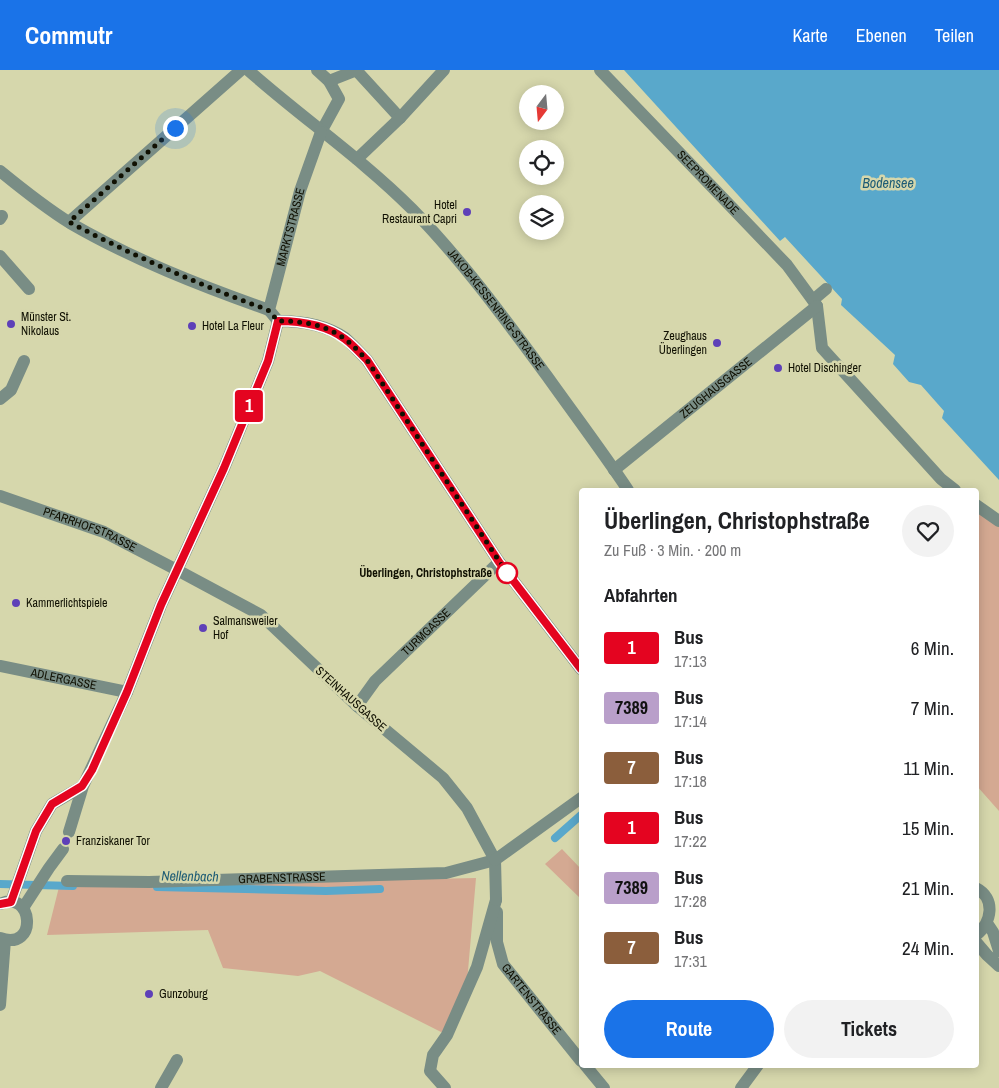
<!DOCTYPE html>
<html lang="de">
<head>
<meta charset="utf-8">
<style>
	body { margin:0; font-family:"Archivo Narrow",sans-serif; background:#f2f2f2; color:#202124; height:100vh; display:flex; flex-direction:column; font-size:19px; white-space:nowrap }
	* { box-sizing:border-box; margin:0 }
	p { font-size:16px; color:#757577 }
	.icon { flex:none; width:28px; height:28px; fill:none; stroke:currentColor; stroke-width:2; stroke-linecap:round; stroke-linejoin:round }
	.map { position:relative; flex:1; overflow:hidden }
	.drawer { position:absolute; left:579px; top:418px; width:400px; height:580px; display:flex; flex-direction:column; background:#fff; border-radius:5px; box-shadow:0 2px 12px #0003 }
	.drawer>* { flex:none }
	.badge { padding:0 10px; border-radius:4px; font-size:18px; line-height:32px }
	.needle { width:32px; rotate:196deg }
	.tools { position:absolute; left:519px; top:15px; display:grid; gap:10px }
	.tools a { display:grid; place-items:center; width:45px; height:45px; border-radius:50%; background:#fff; box-shadow:0 2px 12px #0003; font-size:25px }
	.you { position:absolute; width:25px; height:25px; margin:-12px; border:4px solid #fff; border-radius:50%; background:#1a73e8; box-shadow:0 0 0 8px #1a73e833 }
	.map>.badge { position:absolute; translate:-50% -50%; box-shadow:0 0 0 2px #fff }
	h2 { padding:0 25px; font-size:19px; line-height:45px }
	.round { display:grid; place-items:center; flex:none; width:52px; height:52px; border-radius:26px; background:#f2f2f2 }
	.head { display:flex; align-items:center; justify-content:space-between; height:85px; padding:0 25px }
	h1 { font-size:24px; font-weight:800; line-height:38px }
	.button { display:flex; gap:10px; margin-top:auto; padding:10px 25px }
	.button a { flex:1; height:58px; border-radius:30px; background:#1a73e8; color:#fff; font-size:20px; font-weight:800; line-height:58px; text-align:center }
	.button a+a { background:#f2f2f2; color:#202124 }
	ul { padding:0; list-style:none }
	li { display:flex; align-items:center; gap:15px; height:60px; padding:0 25px }
	li div { flex:1 }
	li b { display:block; font-size:19px }
	li em { font-style:normal }
	li .badge { min-width:55px; font-weight:700; text-align:center }
	header { display:flex; align-items:center; gap:30px; box-sizing:border-box; height:70px; padding:0 25px; background:#1a73e8; color:#fff }
	header strong { font-size:24px }
	nav { display:flex; gap:28px; margin-inline-start:auto; font-size:18px }
	.map>svg:first-child { display:block }
	.green { fill:#d4a992 }
	.water { fill:#59a8cb }
	.lines { fill:none; stroke-linecap:round; stroke-linejoin:round }
	.stream { stroke:#59a8cb; stroke-width:8 }
	.service { stroke:#798d85; stroke-width:12 }
	.pedestrian { stroke:#798d85; stroke-width:12 }
	.minor { stroke:#798d85; stroke-width:12 }
	.tertiary { stroke:#798d85; stroke-width:12 }
	.line-casing { stroke:#fff; stroke-width:11 }
	.line { stroke:#e40420; stroke-width:8 }
	.walk { stroke:#101002; stroke-width:5; stroke-dasharray:0 9 }
	.poi-dot { fill:#5e40b8; stroke:#d6d7ac; stroke-width:2 }
	.stop-dot { fill:#fff; stroke:#e40420; stroke-width:2.5 }
	.labels { text-anchor:middle; dominant-baseline:central; stroke-width:5; stroke-linejoin:round; paint-order:stroke }
	.street-label { font-size:12px; fill:#101002; stroke:#d6d7ac }
	.poi-label { font-size:12px; fill:#101002; stroke:#d6d7ac; text-anchor:start }
	.stop-label { font-size:12px; font-weight:bold; fill:#101002; stroke:#d6d7ac; text-anchor:end }
	.water-label { font-size:14px; font-style:italic; fill:#1e5c75; stroke:#d6d7ac }
</style>
</head>
<body>
<header>
<strong>Commutr</strong>
<nav><a>Karte</a><a>Ebenen</a><a>Teilen</a></nav>
</header>
<div class="map">
<svg width="999" height="1018" viewBox="0 0 999 1018">
	<rect width="100%" height="100%" fill="#d6d7ac"/>
	<path class="green" d="M 976,440 L 999,456 L 999,741 L 976,715 Z
		M 562,779 L 581,799 L 581,829 L 545,794 Z
		M 476,808 L 466,924 L 447,965 L 320,901 L 298,906 L 223,898 L 208,860 L 47,865 L 59,817 Z"/>
	<path class="water" d="M 624,0 L 999,0 L 999,410 L 942,348 L 944,341 L 921,315 L 909,312 L 893,294 L 895,285 L 841,235 L 842,229 L 785,167 L 780,171 Z"/>
	<g class="lines">
		<path class="stream" d="M 555,768 L 581,745
			M 0,814 L 73,816
			M 157,817 L 326,821 L 380,819"/>
		<g class="service">
			<path d="M 317,0 L 329,11 L 339,29 L 321,62"/>
			<path id="s1" d="M 67,811 L 149,812 L 446,803 L 495,790"/>
			<path id="s2" d="M 497,842 L 497,872 L 503,894 L 581,991"/>
			<path d="M 585,995 L 604,1018"/>
			<path d="M 445,1018 L 430,1001 L 433,985 L 447,965 L 477,897 L 496,830"/>
			<path d="M 741,1018 L 758,995"/>
		</g>
		<g class="pedestrian">
			<path d="M 356,0 L 400,48"/>
			<path id="s3" d="M 600,0 L 787,195 L 817,236 L 822,278 L 941,409 L 955,420"/>
			<path d="M 329,11 L 357,0"/>
			<path d="M 357,89 L 400,48 L 444,0"/>
			<path d="M 0,101 C 22,119 46,138 70,153 C 132,189 201,216 269,240"/>
			<path d="M 0,149 L 2,146"/>
			<path d="M 69,152 L 241,0"/>
			<path d="M 0,186 L 29,219"/>
			<path d="M 813,230 L 826,219"/>
			<path d="M 0,329 L 11,320 L 24,291"/>
			<path id="s4" d="M 614,400 L 817,236"/>
			<path d="M 976,435 L 999,451"/>
			<path id="s5" d="M 177,500 L 261,545 L 357,636 L 375,611 L 499,492"/>
			<path id="s6" d="M 0,596 L 127,622"/>
		</g>
		<g class="minor">
			<path id="s7" d="M 248,0 C 301,47 361,88 412,139 C 462,190 505,249 547,306 C 574,344 602,381 628,420"/>
			<path id="s8" d="M 278,251 L 269,240 L 300,121 L 321,62"/>
			<path id="s9" d="M 0,426 L 104,462 L 177,500"/>
			<path d="M 357,636 L 443,708 L 467,738 L 495,790 L 496,830"/>
			<path d="M 495,790 L 581,728"/>
			<path d="M 161,1018 L 177,990"/>
		</g>
		<path class="tertiary" d="M 69,762 L 83,716 L 127,622 L 161,535 L 224,398 L 268,291 L 278,251 C 301,251 325,254 345,268 C 353,275 360,283 367,290 L 499,492 L 581,599
			M 976,818 C 996,828 992,853 976,865
			M 11,832 L 36,761 L 52,734 L 83,716
			M 0,834 C 33,818 39,882 0,868
			M 23,838 L 49,798 L 63,779
			M 987,853 L 993,862 L 999,881
			M 976,872 L 987,885 L 999,896
			M 0,935 L 5,870"/>
	</g>
	<g class="lines">
		<g class="line-casing">
			<path id="line" d="M 0,834 L 11,832 L 36,761 L 52,734 L 82,716 L 92,700 L 127,622 L 161,535 L 224,398 L 268,291 L 278,251 C 301,251 325,254 345,269 C 353,275 360,283 367,290 L 499,492 L 581,599"/>
		</g>
		<use href="#line" class="line"/>
		<path class="walk" d="M 175,58 L 69,152 C 134,186 200,215 268,240 L 278,251 C 301,251 325,254 345,269 C 353,275 360,283 367,290 L 507,503"/>
	</g>
	<g class="poi-dot">
		<circle cx="467" cy="142" r="5"/>
		<circle cx="11" cy="254" r="5"/>
		<circle cx="192" cy="256" r="5"/>
		<circle cx="717" cy="273" r="5"/>
		<circle cx="778" cy="298" r="5"/>
		<circle cx="16" cy="533" r="5"/>
		<circle cx="203" cy="558" r="5"/>
		<circle cx="66" cy="771" r="5"/>
		<circle cx="149" cy="924" r="5"/>
	</g>
	<circle class="stop-dot" cx="507" cy="503" r="10"/>
	<g class="labels">
		<g class="street-label">
			<text stroke="none"><textPath href="#s3" startOffset="156">SEEPROMENADE</textPath></text>
			<text stroke="none"><textPath href="#s8" startOffset="100">MARKTSTRASSE</textPath></text>
			<text stroke="none"><textPath href="#s7" startOffset="346">JAKOB-KESSENRING-STRASSE</textPath></text>
			<text stroke="none"><textPath href="#s4" startOffset="131">ZEUGHAUSGASSE</textPath></text>
			<text stroke="none"><textPath href="#s9" startOffset="96">PFARRHOFSTRASSE</textPath></text>
			<text stroke="none"><textPath href="#s5" startOffset="329">TURMGASSE</textPath></text>
			<text stroke="none"><textPath href="#s6" startOffset="65">ADLERGASSE</textPath></text>
			<text transform="translate(351 629) rotate(42)">STEINHAUSGASSE</text>
			<text stroke="none"><textPath href="#s1" startOffset="215">GRABENSTRASSE</textPath></text>
			<text stroke="none"><textPath href="#s2" startOffset="98">GARTENSTRASSE</textPath></text>
		</g>
		<g class="poi-label">
			<text x="457" y="135" text-anchor="end">Hotel<tspan x="457" dy="14">Restaurant Capri</tspan></text>
			<text x="21" y="247">Münster St.<tspan x="21" dy="14">Nikolaus</tspan></text>
			<text x="202" y="256">Hotel La Fleur</text>
			<text x="707" y="266" text-anchor="end">Zeughaus<tspan x="707" dy="14">Überlingen</tspan></text>
			<text x="788" y="298">Hotel Dischinger</text>
			<text x="26" y="533">Kammerlichtspiele</text>
			<text x="213" y="551">Salmansweiler<tspan x="213" dy="14">Hof</tspan></text>
			<text x="76" y="771">Franziskaner Tor</text>
			<text x="159" y="924">Gunzoburg</text>
		</g>
		<g class="stop-label">
			<text x="492" y="503">Überlingen, Christophstraße</text>
		</g>
		<g class="water-label">
			<text x="888" y="113">Bodensee</text>
			<text transform="translate(190 806) rotate(1)">Nellenbach</text>
		</g>
	</g>
</svg>
<div class="tools">
<a><svg class="needle" viewBox="-14 -14 28 28"><path d="M0-13l5 13h-10z" fill="#e53935"/><path d="M0 13l5-13h-10z" fill="#757577"/></svg></a>
<a><svg class="icon" aria-label="locate" viewBox="0 0 24 24"><circle cx="12" cy="12" r="6"/><path d="M12 2v4M12 18v4M2 12h4M18 12h4"/></svg></a>
<a><svg class="icon" aria-label="layers" viewBox="0 0 24 24"><path d="M12 4l9 5-9 5-9-5zM3 14l9 5 9-5"/></svg></a>
</div>
<div class="you" style="left:175px;top:58px"></div>
<b class="badge" style="left:249px;top:336px;background:#e40420;color:#fff">1</b>
<section class="drawer">
<div class="head"><div><h1>Überlingen, Christophstraße</h1><p>Zu Fuß · 3 Min. · 200 m</p></div><a class="round"><svg class="icon" aria-label="heart" viewBox="0 0 24 24"><path d="M12 20l-8-8c-3-5 5-10 8-4 3-6 11-1 8 4z"/></svg></a></div>
<h2>Abfahrten</h2>
<ul>
<li><span class="badge" style="background:#e40420;color:#fff">1</span><div><b>Bus</b><p>17:13</p></div><em>6 Min.</em></li>
<li><span class="badge" style="background:#b99fca;color:#111">7389</span><div><b>Bus</b><p>17:14</p></div><em>7 Min.</em></li>
<li><span class="badge" style="background:#8b5e3c;color:#fff">7</span><div><b>Bus</b><p>17:18</p></div><em>11 Min.</em></li>
<li><span class="badge" style="background:#e40420;color:#fff">1</span><div><b>Bus</b><p>17:22</p></div><em>15 Min.</em></li>
<li><span class="badge" style="background:#b99fca;color:#111">7389</span><div><b>Bus</b><p>17:28</p></div><em>21 Min.</em></li>
<li><span class="badge" style="background:#8b5e3c;color:#fff">7</span><div><b>Bus</b><p>17:31</p></div><em>24 Min.</em></li>
</ul>
<div class="button"><a>Route</a><a>Tickets</a></div>
</section>
</div>
</body>
</html>
